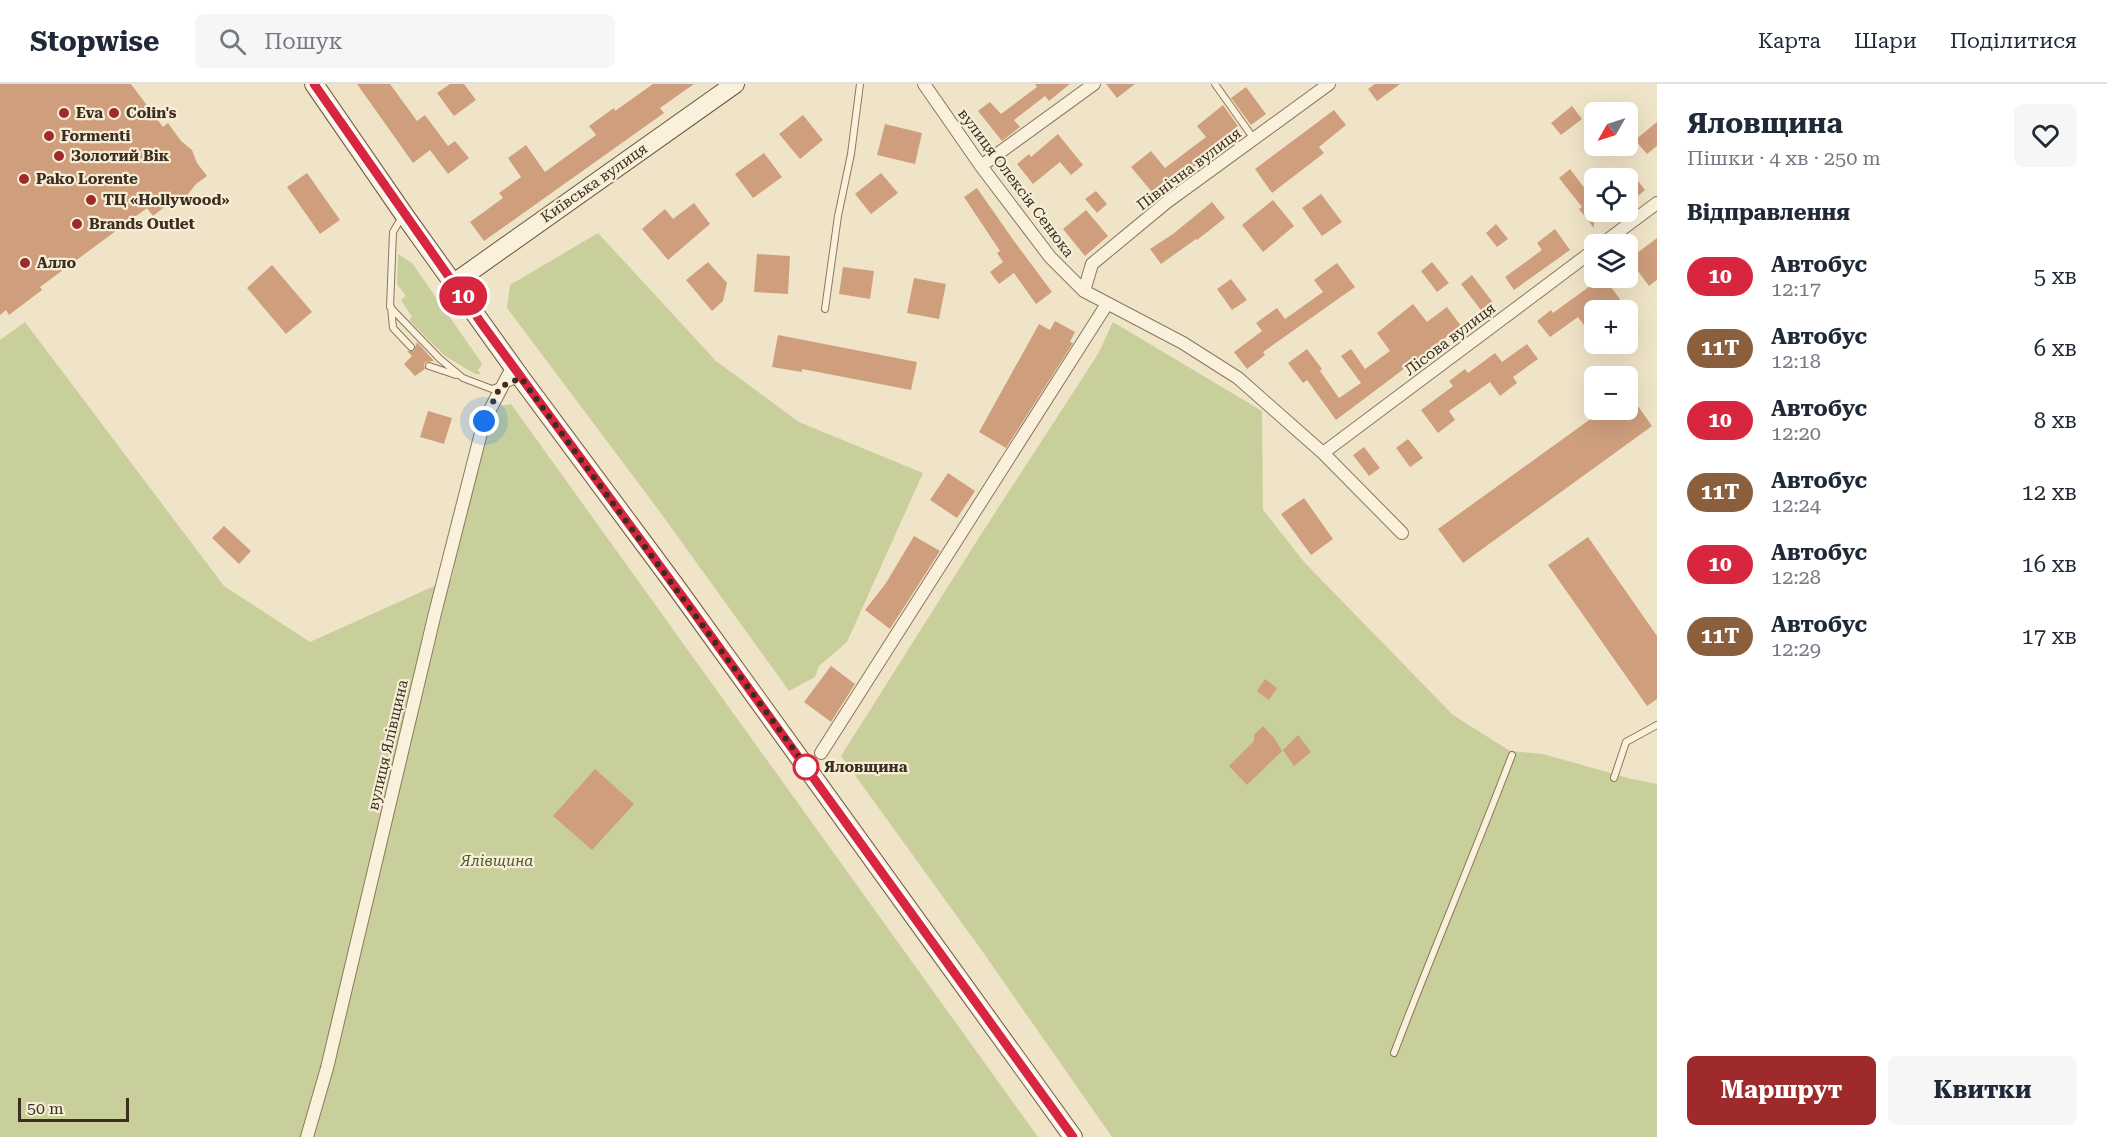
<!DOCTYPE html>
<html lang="uk">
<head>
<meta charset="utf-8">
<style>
	body { margin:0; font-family:"Roboto Serif",serif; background:#f6f6f7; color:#1f2937; height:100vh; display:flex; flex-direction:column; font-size:22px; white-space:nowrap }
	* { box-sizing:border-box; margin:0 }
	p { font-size:20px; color:#747a83 }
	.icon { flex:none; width:33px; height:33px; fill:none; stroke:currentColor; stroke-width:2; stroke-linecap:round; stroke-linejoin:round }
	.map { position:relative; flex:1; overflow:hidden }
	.sheet { display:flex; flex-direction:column; background:#fff; width:450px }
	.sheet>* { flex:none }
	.badge { padding:0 12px; border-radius:20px; font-size:21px; line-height:39px }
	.needle { width:39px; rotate:231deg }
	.buttons { position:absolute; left:1584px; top:18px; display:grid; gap:12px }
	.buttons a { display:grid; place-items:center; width:54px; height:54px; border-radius:9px; background:#fff; box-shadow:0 6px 24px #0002; font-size:30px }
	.scale { position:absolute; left:18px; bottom:15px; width:111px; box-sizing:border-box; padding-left:6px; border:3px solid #3d2e20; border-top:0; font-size:16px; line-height:21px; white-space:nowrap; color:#3d2e20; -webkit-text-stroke:4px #f7eed8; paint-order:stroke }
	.you { position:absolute; width:30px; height:30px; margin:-15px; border:4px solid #fff; border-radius:50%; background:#1a73e8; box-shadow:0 0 0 9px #1a73e833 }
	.map>.badge { position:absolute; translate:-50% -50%; box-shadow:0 0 0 3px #fff }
	h2 { padding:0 30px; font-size:22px; line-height:54px }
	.round { display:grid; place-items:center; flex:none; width:63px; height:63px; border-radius:9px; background:#f6f6f7 }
	.head { display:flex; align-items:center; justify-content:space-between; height:102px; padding:0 30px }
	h1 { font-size:28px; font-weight:700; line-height:45px }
	.action { display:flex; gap:12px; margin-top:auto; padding:12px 30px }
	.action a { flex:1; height:69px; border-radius:9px; background:#9e2a2b; color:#fff; font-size:24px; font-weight:700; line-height:69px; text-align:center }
	.action a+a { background:#f6f6f7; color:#1f2937 }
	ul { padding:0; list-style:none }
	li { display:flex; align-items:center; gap:18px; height:72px; padding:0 30px }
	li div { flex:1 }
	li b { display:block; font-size:22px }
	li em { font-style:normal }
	li .badge { min-width:66px; font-weight:700; text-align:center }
	header { display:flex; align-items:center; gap:36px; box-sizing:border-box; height:84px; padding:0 30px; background:#fff; border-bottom:2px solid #e0e1e3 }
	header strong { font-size:28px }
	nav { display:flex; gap:33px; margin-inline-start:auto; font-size:21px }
	.search { width:420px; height:54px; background:#f6f6f7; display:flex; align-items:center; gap:15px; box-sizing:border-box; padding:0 21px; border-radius:9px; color:#747a83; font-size:22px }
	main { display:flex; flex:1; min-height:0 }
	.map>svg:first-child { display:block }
	.green { fill:#c9cf9b }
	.building { fill:#cf9f7d }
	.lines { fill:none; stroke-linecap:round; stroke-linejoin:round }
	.service-casing { stroke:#8d765c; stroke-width:8 }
	.minor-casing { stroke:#8d765c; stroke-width:14 }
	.secondary-casing { stroke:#6f573f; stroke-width:20 }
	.service { stroke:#faf1dc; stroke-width:6 }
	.minor { stroke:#faf1dc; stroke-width:12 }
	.secondary { stroke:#faf1dc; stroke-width:18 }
	.line-casing { stroke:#fff; stroke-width:14 }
	.line { stroke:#d7263d; stroke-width:9 }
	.walk { stroke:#3d2e20; stroke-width:6; stroke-dasharray:0 10.8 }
	.poi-dot { fill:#9e2a2b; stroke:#f7eed8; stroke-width:2 }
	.stop-dot { fill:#fff; stroke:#d7263d; stroke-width:3 }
	.labels { text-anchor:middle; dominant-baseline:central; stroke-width:4.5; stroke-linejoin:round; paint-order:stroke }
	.poi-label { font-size:15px; font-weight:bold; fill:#3d2e20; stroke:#f7eed8; text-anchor:start }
	.street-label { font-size:15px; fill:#3d2e20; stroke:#f7eed8 }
	.stop-label { font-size:15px; font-weight:bold; fill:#3d2e20; stroke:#f7eed8; text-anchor:start }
	.park-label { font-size:15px; font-style:italic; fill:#4d5a26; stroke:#f7eed8 }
</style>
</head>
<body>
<header>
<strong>Stopwise</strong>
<div class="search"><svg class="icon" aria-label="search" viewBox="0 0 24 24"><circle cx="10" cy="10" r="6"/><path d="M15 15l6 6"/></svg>Пошук</div>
<nav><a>Карта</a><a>Шари</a><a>Поділитися</a></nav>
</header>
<main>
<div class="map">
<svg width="1657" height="1053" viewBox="0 0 1657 1053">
	<rect width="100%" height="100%" fill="#f0e4c8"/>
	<path class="green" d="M 598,149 L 716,277 L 799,338 L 923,389 L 847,558 L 819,582 L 815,593 L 789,607 L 657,424 L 507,224 L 510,201 Z
		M 398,170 L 412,179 L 481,278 L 482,281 L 478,286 L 481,290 L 475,290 L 445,272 L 409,236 L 412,233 L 401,216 L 406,212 L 397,200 Z
		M 25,238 L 224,502 L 310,558 L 452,494 L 460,446 L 493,323 L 511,320 L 1038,1053 L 0,1053 L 0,256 Z
		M 1113,238 L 1262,327 L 1263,426 L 1305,479 L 1453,631 L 1510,667 L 1543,670 L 1632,695 L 1657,700 L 1657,1053 L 1112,1053 L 980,864 L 841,672 L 978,455 L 1098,270 Z"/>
	<path class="building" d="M 0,0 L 131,0 L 163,43 L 168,39 L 181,57 L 192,66 L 197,79 L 207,92 L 196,100 L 185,114 L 177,118 L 167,121 L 153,132 L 147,124 L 40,203 L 42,206 L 9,231 L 6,226 L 0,231 Z
		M 357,0 L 390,0 L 417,37 L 425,31 L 448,62 L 455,57 L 469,74 L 448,90 L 430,66 L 413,79 Z
		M 450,0 L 464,0 L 476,16 L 454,32 L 437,9 Z
		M 653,0 L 694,0 L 660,24 L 664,29 L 484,157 L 470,138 L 503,114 L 499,109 L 521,93 L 508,74 L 526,61 L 545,88 L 596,51 L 589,42 L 614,24 L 615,27 Z
		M 1035,0 L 1070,0 L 1049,17 L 1045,12 L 1014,36 L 1020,43 L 1002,57 L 978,27 L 990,18 L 1001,30 L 1037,3 Z
		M 1106,0 L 1135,0 L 1117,14 Z
		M 1375,0 L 1400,0 L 1377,17 L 1368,5 Z
		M 1246,3 L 1266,30 L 1251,41 L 1231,14 Z
		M 1223,21 L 1238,42 L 1200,73 L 1202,77 L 1175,97 L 1157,114 L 1131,83 L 1151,67 L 1165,84 L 1206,53 L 1197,42 Z
		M 1572,22 L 1582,35 L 1561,51 L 1551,39 Z
		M 1334,26 L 1346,41 L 1319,63 L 1324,69 L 1272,109 L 1255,85 Z
		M 803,31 L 823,56 L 800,75 L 779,50 Z
		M 1657,38 L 1657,62 L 1647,70 L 1635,56 Z
		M 885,40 L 922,49 L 915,80 L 877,71 Z
		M 1058,50 L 1083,81 L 1071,91 L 1060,78 L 1033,100 L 1017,80 L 1029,70 L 1031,73 Z
		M 764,69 L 782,93 L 753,114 L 735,90 Z
		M 1628,84 L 1645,106 L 1628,120 Z
		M 1570,85 L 1592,114 L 1594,112 L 1594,144 L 1579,125 L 1582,123 L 1559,94 Z
		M 307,89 L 340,136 L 320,150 L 287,103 Z
		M 881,89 L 898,109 L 871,130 L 855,110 Z
		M 977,104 L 1014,157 L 1052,208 L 1036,220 L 1014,189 L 999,200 L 990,188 L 1003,178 L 997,169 L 1000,167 L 964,113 Z
		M 1096,107 L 1107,120 L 1097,129 L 1085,115 Z
		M 1321,110 L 1342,138 L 1322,152 L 1302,124 Z
		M 1273,116 L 1294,142 L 1263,168 L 1242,141 Z
		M 1212,118 L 1225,134 L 1197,156 L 1196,155 L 1161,180 L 1150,165 L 1173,150 Z
		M 694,119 L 710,140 L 668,176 L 642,145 L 665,125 L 673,135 Z
		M 1086,126 L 1108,152 L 1085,172 L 1063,145 Z
		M 1496,140 L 1508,155 L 1497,163 L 1486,149 Z
		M 1555,145 L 1570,166 L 1514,206 L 1505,193 L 1542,166 L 1537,159 Z
		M 1657,154 L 1657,196 L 1649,202 L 1629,175 Z
		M 757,170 L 790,172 L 788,210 L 754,208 Z
		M 708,178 L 727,199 L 723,217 L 712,227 L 686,196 Z
		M 1432,178 L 1449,199 L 1437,208 L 1421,187 Z
		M 1337,179 L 1355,203 L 1263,268 L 1265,271 L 1247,285 L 1234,268 L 1262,247 L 1256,239 L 1277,224 L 1285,235 L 1323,208 L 1314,196 Z
		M 272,181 L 312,228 L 286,250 L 247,204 Z
		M 843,183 L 874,187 L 870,215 L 839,210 Z
		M 1472,191 L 1494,220 L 1483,229 L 1461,200 Z
		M 914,194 L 946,200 L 939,235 L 907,229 Z
		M 1601,194 L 1604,194 L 1620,215 L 1604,226 L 1594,226 L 1594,233 L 1584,241 L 1578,233 L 1550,253 L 1537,237 L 1551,226 L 1553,229 Z
		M 1231,195 L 1247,216 L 1232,226 L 1217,205 Z
		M 1413,220 L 1427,238 L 1447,223 L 1461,242 L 1336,336 L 1307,296 L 1303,299 L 1288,279 L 1307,265 L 1322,285 L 1320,287 L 1339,314 L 1361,299 L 1341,272 L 1351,265 L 1365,285 L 1390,267 L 1377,249 Z
		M 1055,237 L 1075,248 L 1070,258 L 1073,259 L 1006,364 L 979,348 L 1039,240 L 1050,246 Z
		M 778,251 L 917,278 L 911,306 L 802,285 L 802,288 L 772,283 Z
		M 417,258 L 434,277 L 426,278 L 424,281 L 425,285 L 415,292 L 404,280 L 412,272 L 407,267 L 414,267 Z
		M 1527,260 L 1538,275 L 1513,293 L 1517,299 L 1500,312 L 1490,298 L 1449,327 L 1455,336 L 1438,349 L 1421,326 L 1453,302 L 1449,297 L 1465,285 L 1468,289 L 1495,269 L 1502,278 Z
		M 1628,308 L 1652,342 L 1463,479 L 1438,445 L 1603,326 L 1628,326 Z
		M 428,327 L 452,334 L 444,360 L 420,353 Z
		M 1408,355 L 1423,374 L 1410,383 L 1396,364 Z
		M 1364,363 L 1380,384 L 1369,392 L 1353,371 Z
		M 948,389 L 975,407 L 957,434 L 930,416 Z
		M 1304,414 L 1333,455 L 1311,471 L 1281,430 Z
		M 224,442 L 251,467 L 239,480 L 212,454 Z
		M 914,452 L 940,467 L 890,545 L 865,526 L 886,499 Z
		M 1588,453 L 1657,552 L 1657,615 L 1647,622 L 1548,481 Z
		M 831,582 L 855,600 L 831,638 L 804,618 Z
		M 1265,595 L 1277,604 L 1269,616 L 1257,607 Z
		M 1263,642 L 1275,655 L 1282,667 L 1247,701 L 1229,682 L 1254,657 L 1254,651 Z
		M 1298,651 L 1311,668 L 1294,682 L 1283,666 Z
		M 595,685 L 634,720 L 592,766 L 553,732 Z"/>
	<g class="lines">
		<g class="service-casing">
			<path id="service" d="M 1215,0 L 1254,55
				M 405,133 L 399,138 L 393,148 L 390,223 L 440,275 L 463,294 L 492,305 L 520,295
				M 391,223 L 393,244 L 411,263
				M 825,225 L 838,132 L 851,70 L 860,0
				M 429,282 L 456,291
				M 1614,694 L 1626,658 L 1657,641
				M 1394,969 C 1432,869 1474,771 1512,671"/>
		</g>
		<g class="minor-casing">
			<path id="minor" d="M 924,0 L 981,82 L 1050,173 L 1084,207 L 1183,259 L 1238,294 L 1323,369 L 1402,449
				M 981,82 L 1094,0
				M 1602,160 L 1657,119
				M 1084,207 L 1092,180 L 1167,118 L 1329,0
				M 1323,369 L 1594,166
				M 821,669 L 1107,220
				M 307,1053 L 327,984 L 435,529 L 484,337 L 513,282"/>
		</g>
		<g class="secondary-casing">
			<path id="secondary" d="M 314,0 L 405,132 L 521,294 L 674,500 L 1073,1053
				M 454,199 L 735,0"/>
		</g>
		<use href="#service" class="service"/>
		<use href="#minor" class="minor"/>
		<use href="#secondary" class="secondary"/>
	</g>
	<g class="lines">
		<g class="line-casing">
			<path id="line" d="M 314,0 L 482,240 L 687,519 L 1073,1053"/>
		</g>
		<use href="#line" class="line"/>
		<path class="walk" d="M 484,337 L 500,303 L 521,294 L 808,685 L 806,683"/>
	</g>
	<g class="poi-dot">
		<circle cx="64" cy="29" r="6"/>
		<circle cx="114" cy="29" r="6"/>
		<circle cx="49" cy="52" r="6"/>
		<circle cx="59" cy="72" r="6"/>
		<circle cx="24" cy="95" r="6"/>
		<circle cx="91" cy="116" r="6"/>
		<circle cx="77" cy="140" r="6"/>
		<circle cx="25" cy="179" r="6"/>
	</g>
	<circle class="stop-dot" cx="806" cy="683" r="12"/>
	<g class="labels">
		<g class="poi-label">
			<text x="76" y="29">Eva</text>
			<text x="126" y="29">Colin's</text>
			<text x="61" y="52">Formenti</text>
			<text x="71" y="72">Золотий Вік</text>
			<text x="36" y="95">Pako Lorente</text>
			<text x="103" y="116">ТЦ «Hollywood»</text>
			<text x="89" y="140">Brands Outlet</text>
			<text x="37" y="179">Алло</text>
		</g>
		<g class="street-label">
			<text transform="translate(1189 85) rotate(-37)">Північна вулиця</text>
			<text transform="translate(594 99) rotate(-35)">Київська вулиця</text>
			<text transform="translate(1016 99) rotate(53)">вулиця Олексія Сенюка</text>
			<text transform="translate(1450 255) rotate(-37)">Лісова вулиця</text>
			<text transform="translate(388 661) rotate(-77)">вулиця Ялівщина</text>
		</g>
		<g class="stop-label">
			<text x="824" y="683">Яловщина</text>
		</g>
		<g class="park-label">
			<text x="497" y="777">Ялівщина</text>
		</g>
	</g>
</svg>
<div class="buttons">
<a><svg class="needle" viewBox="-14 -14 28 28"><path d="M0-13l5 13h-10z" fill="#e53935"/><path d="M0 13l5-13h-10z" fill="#747a83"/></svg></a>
<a><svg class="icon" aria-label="locate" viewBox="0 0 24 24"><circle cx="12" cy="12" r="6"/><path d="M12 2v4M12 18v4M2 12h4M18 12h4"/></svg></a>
<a><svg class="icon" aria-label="layers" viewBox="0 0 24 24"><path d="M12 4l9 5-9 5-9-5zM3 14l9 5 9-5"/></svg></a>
<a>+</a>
<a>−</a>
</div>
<div class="scale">50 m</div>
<div class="you" style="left:484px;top:337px"></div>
<b class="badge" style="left:463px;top:212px;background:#d7263d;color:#fff">10</b>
</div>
<section class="sheet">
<div class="head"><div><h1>Яловщина</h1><p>Пішки · 4 хв · 250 m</p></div><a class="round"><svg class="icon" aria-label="heart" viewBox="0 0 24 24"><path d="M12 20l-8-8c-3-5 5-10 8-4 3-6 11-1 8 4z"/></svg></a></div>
<h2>Відправлення</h2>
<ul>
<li><span class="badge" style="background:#d7263d;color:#fff">10</span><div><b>Автобус</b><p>12:17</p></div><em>5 хв</em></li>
<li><span class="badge" style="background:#8b5e3c;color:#fff">11Т</span><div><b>Автобус</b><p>12:18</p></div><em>6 хв</em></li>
<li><span class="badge" style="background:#d7263d;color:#fff">10</span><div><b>Автобус</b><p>12:20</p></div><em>8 хв</em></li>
<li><span class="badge" style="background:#8b5e3c;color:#fff">11Т</span><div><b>Автобус</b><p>12:24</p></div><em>12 хв</em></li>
<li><span class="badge" style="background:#d7263d;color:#fff">10</span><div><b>Автобус</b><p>12:28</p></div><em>16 хв</em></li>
<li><span class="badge" style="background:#8b5e3c;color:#fff">11Т</span><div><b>Автобус</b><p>12:29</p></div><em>17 хв</em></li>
</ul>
<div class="action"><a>Маршрут</a><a>Квитки</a></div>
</section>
</main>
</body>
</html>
